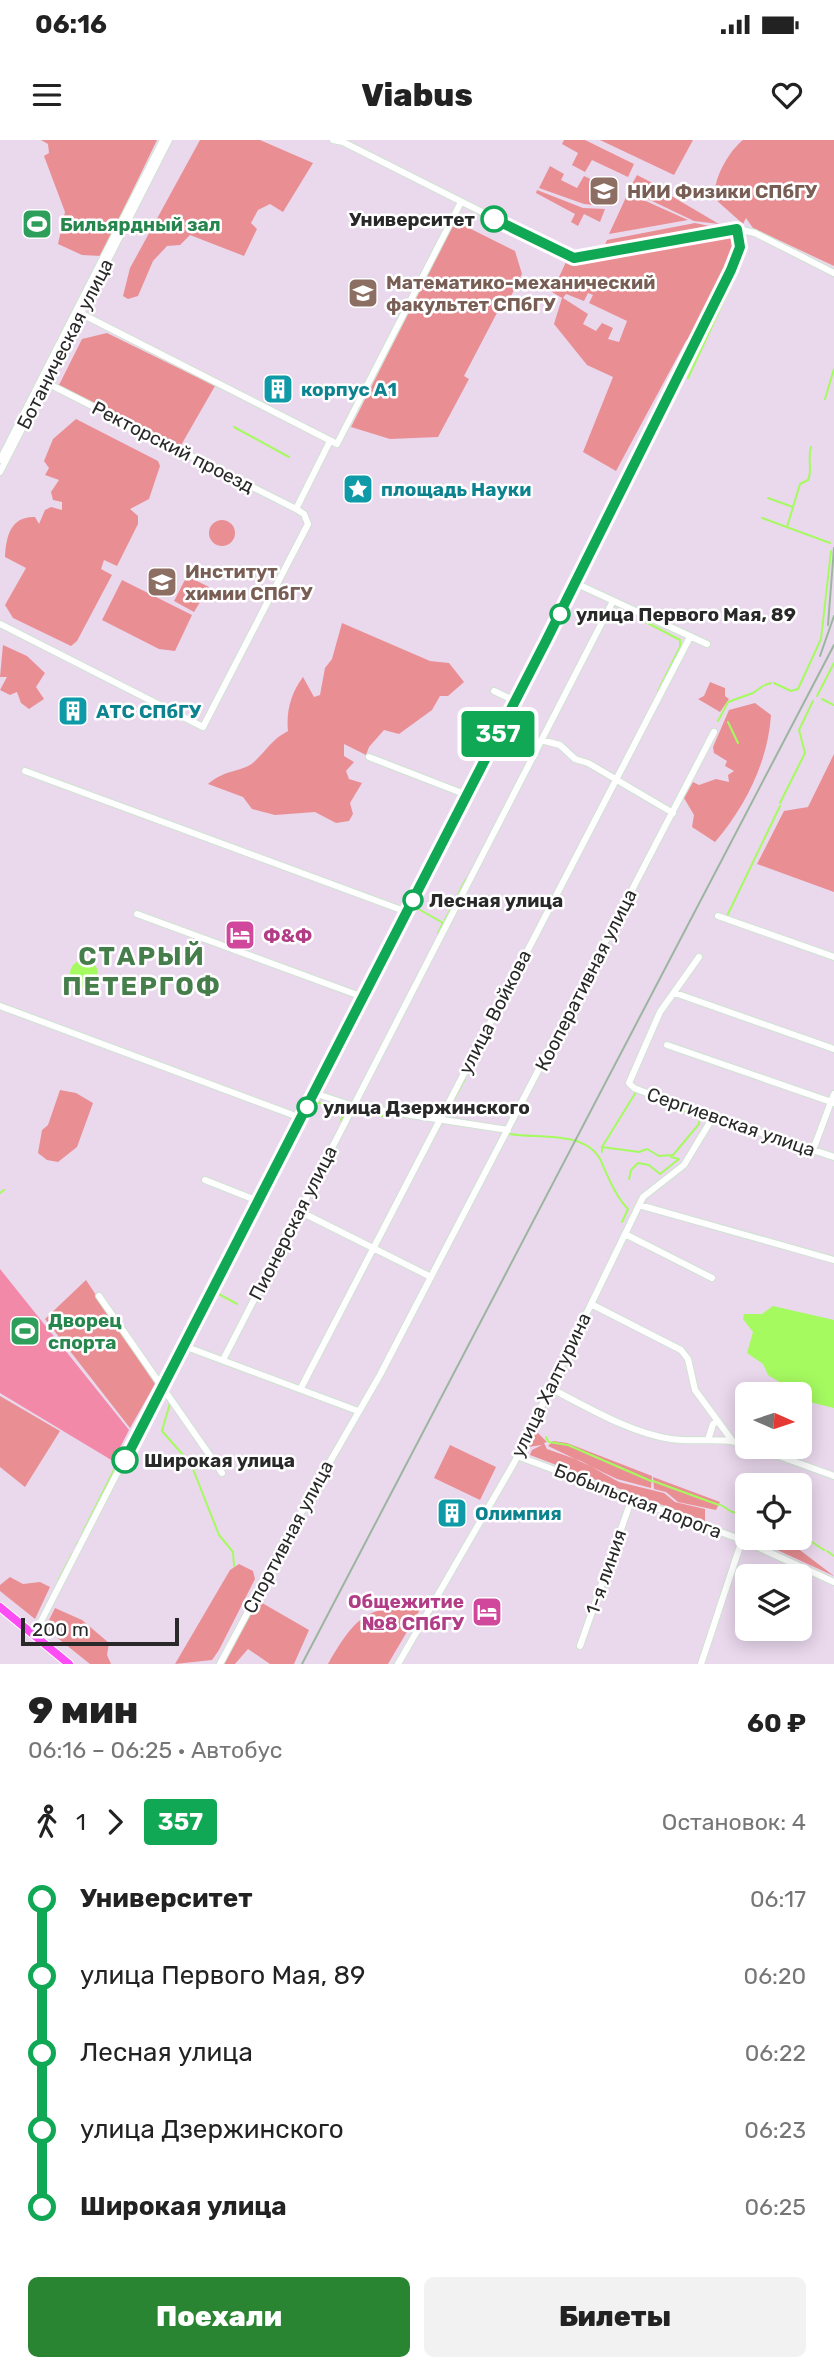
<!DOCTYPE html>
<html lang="ru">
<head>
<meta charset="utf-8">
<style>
	body { margin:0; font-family:Rubik,sans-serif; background:#f2f2f2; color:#222; height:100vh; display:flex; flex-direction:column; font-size:26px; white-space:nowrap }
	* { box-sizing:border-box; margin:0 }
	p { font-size:23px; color:#767676 }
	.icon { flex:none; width:38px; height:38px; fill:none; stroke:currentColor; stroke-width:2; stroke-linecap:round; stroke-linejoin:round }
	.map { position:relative; height:1524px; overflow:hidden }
	.drawer { display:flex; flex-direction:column; background:#fff; flex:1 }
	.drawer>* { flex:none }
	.badge { padding:0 14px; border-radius:5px; font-size:24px; line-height:46px }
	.needle { width:46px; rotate:93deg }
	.tools { position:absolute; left:735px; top:1242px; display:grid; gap:14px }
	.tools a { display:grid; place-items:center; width:77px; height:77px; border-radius:10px; background:#fff; box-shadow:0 4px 18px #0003; font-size:35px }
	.scale { position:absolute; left:21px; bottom:18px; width:158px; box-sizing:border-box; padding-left:7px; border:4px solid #292929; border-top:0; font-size:19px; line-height:24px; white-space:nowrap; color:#292929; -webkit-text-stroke:5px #fff; paint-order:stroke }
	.map>.badge { position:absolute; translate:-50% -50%; box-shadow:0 0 0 4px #fff }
	.legs { display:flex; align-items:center; gap:10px; height:77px; padding:0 28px; font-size:23px }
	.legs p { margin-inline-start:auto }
	.head { display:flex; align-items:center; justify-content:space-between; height:119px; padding:0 28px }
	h1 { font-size:38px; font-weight:800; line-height:52px }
	.primary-button { display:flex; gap:14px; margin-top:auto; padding:14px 28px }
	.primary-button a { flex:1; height:80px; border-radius:10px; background:#2a8533; color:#fff; font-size:28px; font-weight:800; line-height:80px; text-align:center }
	.primary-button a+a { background:#f2f2f2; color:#222 }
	ul { padding:0 28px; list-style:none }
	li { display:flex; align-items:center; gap:24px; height:77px; font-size:26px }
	li i { display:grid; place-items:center; width:10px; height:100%; margin:0 9px; background:currentColor }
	li i::after { content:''; width:18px; height:18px; margin:-9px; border:5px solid; border-radius:50%; background:#fff }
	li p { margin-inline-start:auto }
	li:first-child i { background:linear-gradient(#0000 50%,currentColor 0) }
	li:last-child i { background:linear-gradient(currentColor 50%,#0000 0) }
	.status { display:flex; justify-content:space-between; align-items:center; height:49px; padding:0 35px; background:#fff; direction:ltr }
	.status svg { height:19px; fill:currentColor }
	header { display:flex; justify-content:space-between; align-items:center; height:91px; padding:0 28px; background:#fff; font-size:32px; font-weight:800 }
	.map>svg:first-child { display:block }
	.green { fill:#e98f94; fill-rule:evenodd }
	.pitch { fill:#f289a8 }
	.water { fill:#a5fa60 }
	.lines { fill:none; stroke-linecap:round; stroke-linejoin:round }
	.stream { stroke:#a5fa60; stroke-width:2 }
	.minor-casing { stroke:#cee4d0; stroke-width:8 }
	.major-casing { stroke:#fff; stroke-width:10 }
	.minor { stroke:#fff; stroke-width:6 }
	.major { stroke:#fe4cf5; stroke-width:8 }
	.rail { stroke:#9bb59f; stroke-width:2 }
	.line-1-casing { stroke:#fff; stroke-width:16 }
	.line-1 { stroke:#10a855; stroke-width:10 }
	.stop-1-dot { fill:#fff; stroke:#10a855; stroke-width:3.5 }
	.labels { text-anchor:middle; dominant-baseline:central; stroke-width:5; stroke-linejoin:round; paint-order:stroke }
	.education-label { font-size:19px; font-weight:bold; fill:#785e54; stroke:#fff; text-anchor:start }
	.stop-label { font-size:19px; font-weight:bold; fill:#292929; stroke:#fff; text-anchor:start }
	.leisure-label { font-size:19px; font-weight:bold; fill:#27864d; stroke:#fff; text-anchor:start }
	.street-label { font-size:19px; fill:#292929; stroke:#fff }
	.culture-label { font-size:19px; font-weight:bold; fill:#0d838f; stroke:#fff; text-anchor:start }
	.hotel-label { font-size:19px; font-weight:bold; fill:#b23c85; stroke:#fff; text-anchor:start }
	.district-label { font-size:26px; font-weight:bold; letter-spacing:2px; fill:#457d4b; stroke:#fff }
</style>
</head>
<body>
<div class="status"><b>06:16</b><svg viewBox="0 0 49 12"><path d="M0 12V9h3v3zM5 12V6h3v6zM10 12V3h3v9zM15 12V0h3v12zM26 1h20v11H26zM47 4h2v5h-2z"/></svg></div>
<header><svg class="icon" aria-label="menu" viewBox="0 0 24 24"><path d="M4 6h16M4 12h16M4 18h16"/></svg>Viabus<svg class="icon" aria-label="heart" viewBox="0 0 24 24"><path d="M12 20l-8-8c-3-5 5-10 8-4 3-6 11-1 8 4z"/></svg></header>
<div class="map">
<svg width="834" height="1524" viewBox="0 0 834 1524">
	<rect width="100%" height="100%" fill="#ead8ed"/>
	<path class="green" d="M 41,0 L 157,0 L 101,116 L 82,115 L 58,104 L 65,72 L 44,16 L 49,13 L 48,4 Z
		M 200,0 L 260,0 L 313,23 L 283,72 L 270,64 L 258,70 L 251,83 L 257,89 L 244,116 L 190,95 L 180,105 L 167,106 L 153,121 L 138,156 L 128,159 L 123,156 L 130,128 Z
		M 564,0 L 585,0 L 634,24 L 628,37 L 592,20 L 585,32 L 572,25 L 578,13 L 562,4 Z
		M 600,0 L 693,0 L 674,35 Z
		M 743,0 L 834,0 L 834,126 L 753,88 L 746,78 L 743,84 L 715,59 C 712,40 729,11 743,0 Z
		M 550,26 L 564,34 L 561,40 L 577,48 L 584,36 L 599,43 L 592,56 L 606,66 L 584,64 L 539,48 Z
		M 637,35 L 668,51 L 668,54 L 719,84 L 694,81 L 629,50 Z
		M 537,50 L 583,68 L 605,69 L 600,82 L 584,74 L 578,86 L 571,82 L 575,74 L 536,53 Z
		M 628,53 L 688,80 L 609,94 Z
		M 455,81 L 515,111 L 522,134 L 504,170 L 499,169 L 464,236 L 469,239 L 438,297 L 390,299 L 351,287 Z
		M 695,83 L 719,88 L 603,110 L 607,100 Z
		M 722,95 L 729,95 L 733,99 L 731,117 L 694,193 L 686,201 L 616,331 L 583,312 L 613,237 L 587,225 L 554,184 L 562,158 L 552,152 L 566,122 ZM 588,153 L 593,155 L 589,163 L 627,181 L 619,202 L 608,199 L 613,188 L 602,183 L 596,191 L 583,184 L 588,174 L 563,158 L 566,154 L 584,161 Z
		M 107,193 L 215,246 L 180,307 L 59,245 L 82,199 Z
		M 76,279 L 158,321 L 160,326 L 149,359 L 130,369 L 138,376 L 138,384 L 117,426 L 104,420 L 101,429 L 112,435 L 77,501 L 71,506 L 13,478 L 5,465 L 26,428 L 5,417 C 6,396 11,376 35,377 L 39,384 L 45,370 L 51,367 L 62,370 L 62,362 L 53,360 L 51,352 L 59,340 L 45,335 L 49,328 L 44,321 L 53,299 Z
		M209 393a13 13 0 1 1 26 0a13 13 0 1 1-26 0Z
		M 187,436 L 209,447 L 194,472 L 174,461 Z
		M 122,440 L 192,475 L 175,511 L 159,509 L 102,480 Z
		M 342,483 L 430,521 L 449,523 L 464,542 L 448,556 L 440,556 L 432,570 L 399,594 L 384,590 L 369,607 L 366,615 L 344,604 L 344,616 L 354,622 L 346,631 L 349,639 L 362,643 L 350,663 L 353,674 L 349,681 L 336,683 L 315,672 L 275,675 L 252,669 L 243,657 L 208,644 C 225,629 243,632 254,622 C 267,610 272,599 288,591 C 286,571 291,553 303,537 L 314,557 L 320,555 L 325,528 L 332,519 Z
		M 3,505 L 27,516 L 45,533 L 36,547 L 44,559 L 29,569 L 21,563 L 17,552 L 10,555 L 0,550 L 7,537 L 0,537 Z
		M 710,542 L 725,548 L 725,556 L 729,559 L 720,572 L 698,559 L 704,556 Z
		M 755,563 L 771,575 C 768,622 745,667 715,702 L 692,687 L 694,675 L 684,658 L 693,642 L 699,645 L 716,639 L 729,642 L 728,635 L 734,631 L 725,626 L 727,621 L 714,613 L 713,607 L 729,570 Z
		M 834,614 L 834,752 L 757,724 L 784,671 L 808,667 Z
		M 60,950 L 76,953 L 93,963 L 77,1007 L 58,1022 L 47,1020 L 38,1013 L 42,990 L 48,985 Z
		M 86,1140 L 155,1244 L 130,1288 L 45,1179 Z
		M 0,1256 L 60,1291 L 25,1347 L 0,1327 Z
		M 536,1291 L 547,1302 L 544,1303 L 547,1309 L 581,1321 L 619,1342 L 664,1353 L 675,1362 L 705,1369 L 705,1381 L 530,1315 L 532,1310 L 542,1305 L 528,1307 Z
		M 553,1301 L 567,1303 L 652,1336 L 651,1348 L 617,1339 L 548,1306 Z
		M 450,1305 L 496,1327 L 480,1360 L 434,1338 Z
		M 653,1337 L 720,1362 L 716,1370 L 678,1362 L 666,1352 L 654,1349 Z
		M 751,1398 L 784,1398 L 834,1436 Z
		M 239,1424 L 253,1431 L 255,1439 L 219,1510 L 212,1520 L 175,1524 L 230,1430 Z
		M 10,1437 L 23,1444 L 40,1442 L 50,1447 L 35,1479 L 0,1451 L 0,1445 Z
		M 257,1460 L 309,1490 L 294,1524 L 270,1524 L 248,1509 L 235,1524 L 223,1524 Z
		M 425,1461 L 388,1524 L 328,1524 C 358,1472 366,1470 425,1461 Z
		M 55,1468 L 82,1480 L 109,1503 L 107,1515 L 111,1524 L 90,1524 L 45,1488 Z"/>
	<path class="pitch" d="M 0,1129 L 129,1290 L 113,1321 L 0,1253 Z"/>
	<path class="water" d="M70 834a14 14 0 1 1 28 0a14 14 0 1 1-28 0Z
		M 773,1166 L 834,1180 L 834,1268 L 805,1261 L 800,1255 L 786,1254 L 781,1243 L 768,1235 L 763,1224 L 747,1213 L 753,1192 L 743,1179 L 744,1174 L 762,1174 Z"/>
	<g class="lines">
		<path class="stream" d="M 688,238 L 735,136
			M 825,259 L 834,229
			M 234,287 L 289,317
			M 768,358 L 793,367
			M 762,378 L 830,403
			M 787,387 L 800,344 L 808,340 C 813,329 807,320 811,307
			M 640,479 L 680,500 L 680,507 L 658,551
			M 774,543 L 791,551 L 798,549 L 821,499 L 831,411
			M 765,545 L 771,543
			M 817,556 L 834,523
			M 822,559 L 834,565
			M 510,581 L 561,484
			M 718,581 L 728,562 L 753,553 L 763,546
			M 728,582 L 738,603
			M 780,663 L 805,613 L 799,590 L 813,561
			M 415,767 L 443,783 L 438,793
			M 727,776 L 780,666
			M 445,780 L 466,739
			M 314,961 L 345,972
			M 355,972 L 383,976
			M 298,973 L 335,901
			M 445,976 L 465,939
			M 341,980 L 347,967
			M 288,992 L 295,980
			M 510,994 C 538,999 586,990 601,1021 C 608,1037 616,1057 628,1069 L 622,1082
			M 602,1007 L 636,952 L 640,953
			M 602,1012 L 602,1007 L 639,1012 L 647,1009 L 659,1016 L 673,1015 L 699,984 L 700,977 L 661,962
			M 629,1039 L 631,1030 L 638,1023 L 649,1025 L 660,1034 L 679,1019 L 671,1017
			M 0,1053 L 4,1050
			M 228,1131 L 217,1153 L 237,1164
			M 160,1238 L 178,1205
			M 170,1263 L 162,1291 L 191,1324 L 219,1395 L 233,1412 L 234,1426
			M 142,1274 L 156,1247
			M 132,1297 L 156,1250
			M 546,1297 L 548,1301
			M 549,1302 L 568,1305 L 651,1341
			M 125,1308 L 128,1303
			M 653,1341 L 719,1365
			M 721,1365 L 732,1372 L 747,1374
			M 82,1394 L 114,1330
			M 800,1394 L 824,1410
			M 76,1406 L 78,1402
			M 617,1411 L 622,1395
			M 827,1411 L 834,1416
			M 611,1429 L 616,1415
			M 59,1439 L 72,1414"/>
		<g class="minor-casing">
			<path id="minor" d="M 333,0 L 343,2 L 571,117 L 737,89 L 755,93 L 834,133
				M 76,171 L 337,304 L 461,62
				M 0,320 L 163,0
				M 0,332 L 169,0
				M 296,369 L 330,301
				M 575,443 L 707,504
				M 0,484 L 203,587 L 308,384 L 304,374 L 296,369 L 41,240
				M 494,551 L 515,561
				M 467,598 L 490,610
				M 541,600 L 560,605 L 575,619 L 588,623 L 673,673
				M 369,617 L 467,655
				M 25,631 L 407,772
				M 137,774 L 363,857
				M 718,776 L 834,817
				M 699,817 L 660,872 L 629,943 L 634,948 C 700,974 766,994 834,1017
				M 675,853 L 834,909
				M 0,866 L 301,978
				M 667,905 L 834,963
				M 314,953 L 353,966 L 508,990
				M 813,1010 L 834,954
				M 205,1040 L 258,1061
				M 639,1065 L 834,1120
				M 299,1071 L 431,1137
				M 625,1094 L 712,1138
				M 99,1156 L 222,1333
				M 591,1164 L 681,1210 L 688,1219 L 695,1250 L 731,1299
				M 184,1206 L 358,1271
				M 223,1220 L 613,461
				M 301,1248 L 690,497
				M 550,1248 C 587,1267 630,1293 671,1299 C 697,1303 722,1296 747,1305
				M 708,1300 L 713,1284 L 718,1281
				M 754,1307 L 834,1336
				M 517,1316 L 742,1400 L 834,1442
				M 34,1495 L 642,311 L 737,118 L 740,107 L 737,89
				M 580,1506 L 632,1358
				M 220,1524 L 309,1358 L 380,1235 L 714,592
				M 398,1524 L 514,1323 L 643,1057 L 684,1025 L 710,982 L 715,980
				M 701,1524 L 742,1400"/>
		</g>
		<g class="major-casing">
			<path id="major" d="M 0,1467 L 69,1524"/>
		</g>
		<use href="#minor" class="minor"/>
		<use href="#major" class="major"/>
		<path class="rail" d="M 828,485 L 834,408
			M 820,516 L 834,476
			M 302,1524 L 834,505"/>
	</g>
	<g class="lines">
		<g class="line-1-casing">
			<path id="line-1" d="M 125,1320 L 546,501 L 731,130 L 740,107 L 737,89 L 574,118 L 494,79"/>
		</g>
		<use href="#line-1" class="line-1"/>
	</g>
	<defs>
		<g id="university-square" transform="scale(1.575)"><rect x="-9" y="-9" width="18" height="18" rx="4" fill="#8d6e63" stroke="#fff"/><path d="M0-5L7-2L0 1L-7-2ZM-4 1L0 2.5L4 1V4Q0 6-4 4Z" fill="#fff"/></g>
		<g id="stadium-square" transform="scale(1.575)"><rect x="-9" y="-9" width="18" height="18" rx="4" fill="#2e9e5b" stroke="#fff"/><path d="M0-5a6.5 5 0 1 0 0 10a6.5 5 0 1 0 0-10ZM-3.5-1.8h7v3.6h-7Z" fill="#fff"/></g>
		<g id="building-square" transform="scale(1.575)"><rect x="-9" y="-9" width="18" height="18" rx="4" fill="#0f9aa8" stroke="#fff"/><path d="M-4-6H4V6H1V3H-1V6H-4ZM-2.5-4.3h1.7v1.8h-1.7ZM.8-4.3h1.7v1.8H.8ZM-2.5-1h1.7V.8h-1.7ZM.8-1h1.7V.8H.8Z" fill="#fff"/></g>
		<g id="sight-square" transform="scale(1.575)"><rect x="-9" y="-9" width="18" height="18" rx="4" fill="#0f9aa8" stroke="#fff"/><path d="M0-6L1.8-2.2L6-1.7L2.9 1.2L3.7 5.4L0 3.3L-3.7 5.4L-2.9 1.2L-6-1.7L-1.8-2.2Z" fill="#fff"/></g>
		<g id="hotel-square" transform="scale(1.575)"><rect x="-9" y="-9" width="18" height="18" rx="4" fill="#d1479c" stroke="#fff"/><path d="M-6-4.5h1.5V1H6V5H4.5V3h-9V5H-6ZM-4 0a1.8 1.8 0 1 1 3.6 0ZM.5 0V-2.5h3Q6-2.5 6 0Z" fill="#fff"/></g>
	</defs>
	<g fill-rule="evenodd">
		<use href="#university-square" x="604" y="51"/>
		<use href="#stadium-square" x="37" y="84"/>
		<use href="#university-square" x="363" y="153"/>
		<use href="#building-square" x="278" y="249"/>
		<use href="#sight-square" x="358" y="349"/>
		<use href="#university-square" x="162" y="442"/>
		<use href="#building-square" x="73" y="571"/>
		<use href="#hotel-square" x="240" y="795"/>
		<use href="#stadium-square" x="25" y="1191"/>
		<use href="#building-square" x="452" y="1373"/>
		<use href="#hotel-square" x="487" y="1472"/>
	</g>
	<g class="stop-1-dot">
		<circle cx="494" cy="79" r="12"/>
		<circle cx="560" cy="474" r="9"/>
		<circle cx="413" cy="760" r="9"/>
		<circle cx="307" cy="967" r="9"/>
		<circle cx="125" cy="1320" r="12"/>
	</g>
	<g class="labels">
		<g class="education-label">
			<text x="627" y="51">НИИ Физики СПбГУ</text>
			<text x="386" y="142">Математико-механический<tspan x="386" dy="22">факультет СПбГУ</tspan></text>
			<text x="185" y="431">Институт<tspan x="185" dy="22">химии СПбГУ</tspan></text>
		</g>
		<g class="stop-label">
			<text x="475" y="79" text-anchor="end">Университет</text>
			<text x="576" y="474">улица Первого Мая, 89</text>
			<text x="429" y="760">Лесная улица</text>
			<text x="323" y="967">улица Дзержинского</text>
			<text x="144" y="1320">Широкая улица</text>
		</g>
		<g class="leisure-label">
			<text x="60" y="84">Бильярдный зал</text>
			<text x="48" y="1180">Дворец<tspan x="48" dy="22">спорта</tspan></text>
		</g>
		<g class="street-label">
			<text transform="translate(65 204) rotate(-63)">Ботаническая улица</text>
			<text transform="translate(173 307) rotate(27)">Ректорский проезд</text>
			<text transform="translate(586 840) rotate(-63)">Кооперативная улица</text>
			<text transform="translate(495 872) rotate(-63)">улица Войкова</text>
			<text transform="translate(731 982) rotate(19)">Сергиевская улица</text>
			<text transform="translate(293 1083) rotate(-63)">Пионерская улица</text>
			<text transform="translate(551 1245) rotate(-64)">улица Халтурина</text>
			<text transform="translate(638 1361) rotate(21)">Бобыльская дорога</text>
			<text transform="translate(288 1397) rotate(-62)">Спортивная улица</text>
			<text transform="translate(606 1432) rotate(-71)">1-я линия</text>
		</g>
		<g class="culture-label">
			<text x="301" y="249">корпус А1</text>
			<text x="381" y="349">площадь Науки</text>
			<text x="96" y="571">АТС СПбГУ</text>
			<text x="475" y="1373">Олимпия</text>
		</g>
		<g class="hotel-label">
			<text x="263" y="795">Ф&amp;Ф</text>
			<text x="464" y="1461" text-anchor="end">Общежитие<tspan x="464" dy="22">№8 СПбГУ</tspan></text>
		</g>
		<g class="district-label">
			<text x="142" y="816">СТАРЫЙ<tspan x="142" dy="30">ПЕТЕРГОФ</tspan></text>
		</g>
	</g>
</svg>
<div class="tools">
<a><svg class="needle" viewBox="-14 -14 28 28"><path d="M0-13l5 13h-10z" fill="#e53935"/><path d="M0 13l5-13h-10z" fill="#767676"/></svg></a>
<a><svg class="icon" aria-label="locate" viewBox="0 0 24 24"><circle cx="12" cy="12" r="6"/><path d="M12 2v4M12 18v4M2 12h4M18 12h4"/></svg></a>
<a><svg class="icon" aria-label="layers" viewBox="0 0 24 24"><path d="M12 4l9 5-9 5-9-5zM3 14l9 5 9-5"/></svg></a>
</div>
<div class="scale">200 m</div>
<b class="badge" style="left:498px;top:594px;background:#10a855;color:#fff">357</b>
</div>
<section class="drawer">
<div class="head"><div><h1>9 мин</h1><p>06:16 – 06:25 · Автобус</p></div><b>60 ₽</b></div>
<div class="legs"><svg class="icon" aria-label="walk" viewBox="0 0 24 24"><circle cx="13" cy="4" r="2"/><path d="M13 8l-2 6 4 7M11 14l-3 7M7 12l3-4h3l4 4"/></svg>1<svg class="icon" aria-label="forward" viewBox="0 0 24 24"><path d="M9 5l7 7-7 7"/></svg><b class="badge" style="background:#10a855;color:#fff">357</b><p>Остановок: 4</p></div>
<ul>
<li><i style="color:#10a855"></i><b>Университет</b><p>06:17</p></li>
<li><i style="color:#10a855"></i><span>улица Первого Мая, 89</span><p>06:20</p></li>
<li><i style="color:#10a855"></i><span>Лесная улица</span><p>06:22</p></li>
<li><i style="color:#10a855"></i><span>улица Дзержинского</span><p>06:23</p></li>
<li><i style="color:#10a855"></i><b>Широкая улица</b><p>06:25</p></li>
</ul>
<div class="primary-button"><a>Поехали</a><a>Билеты</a></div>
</section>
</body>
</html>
